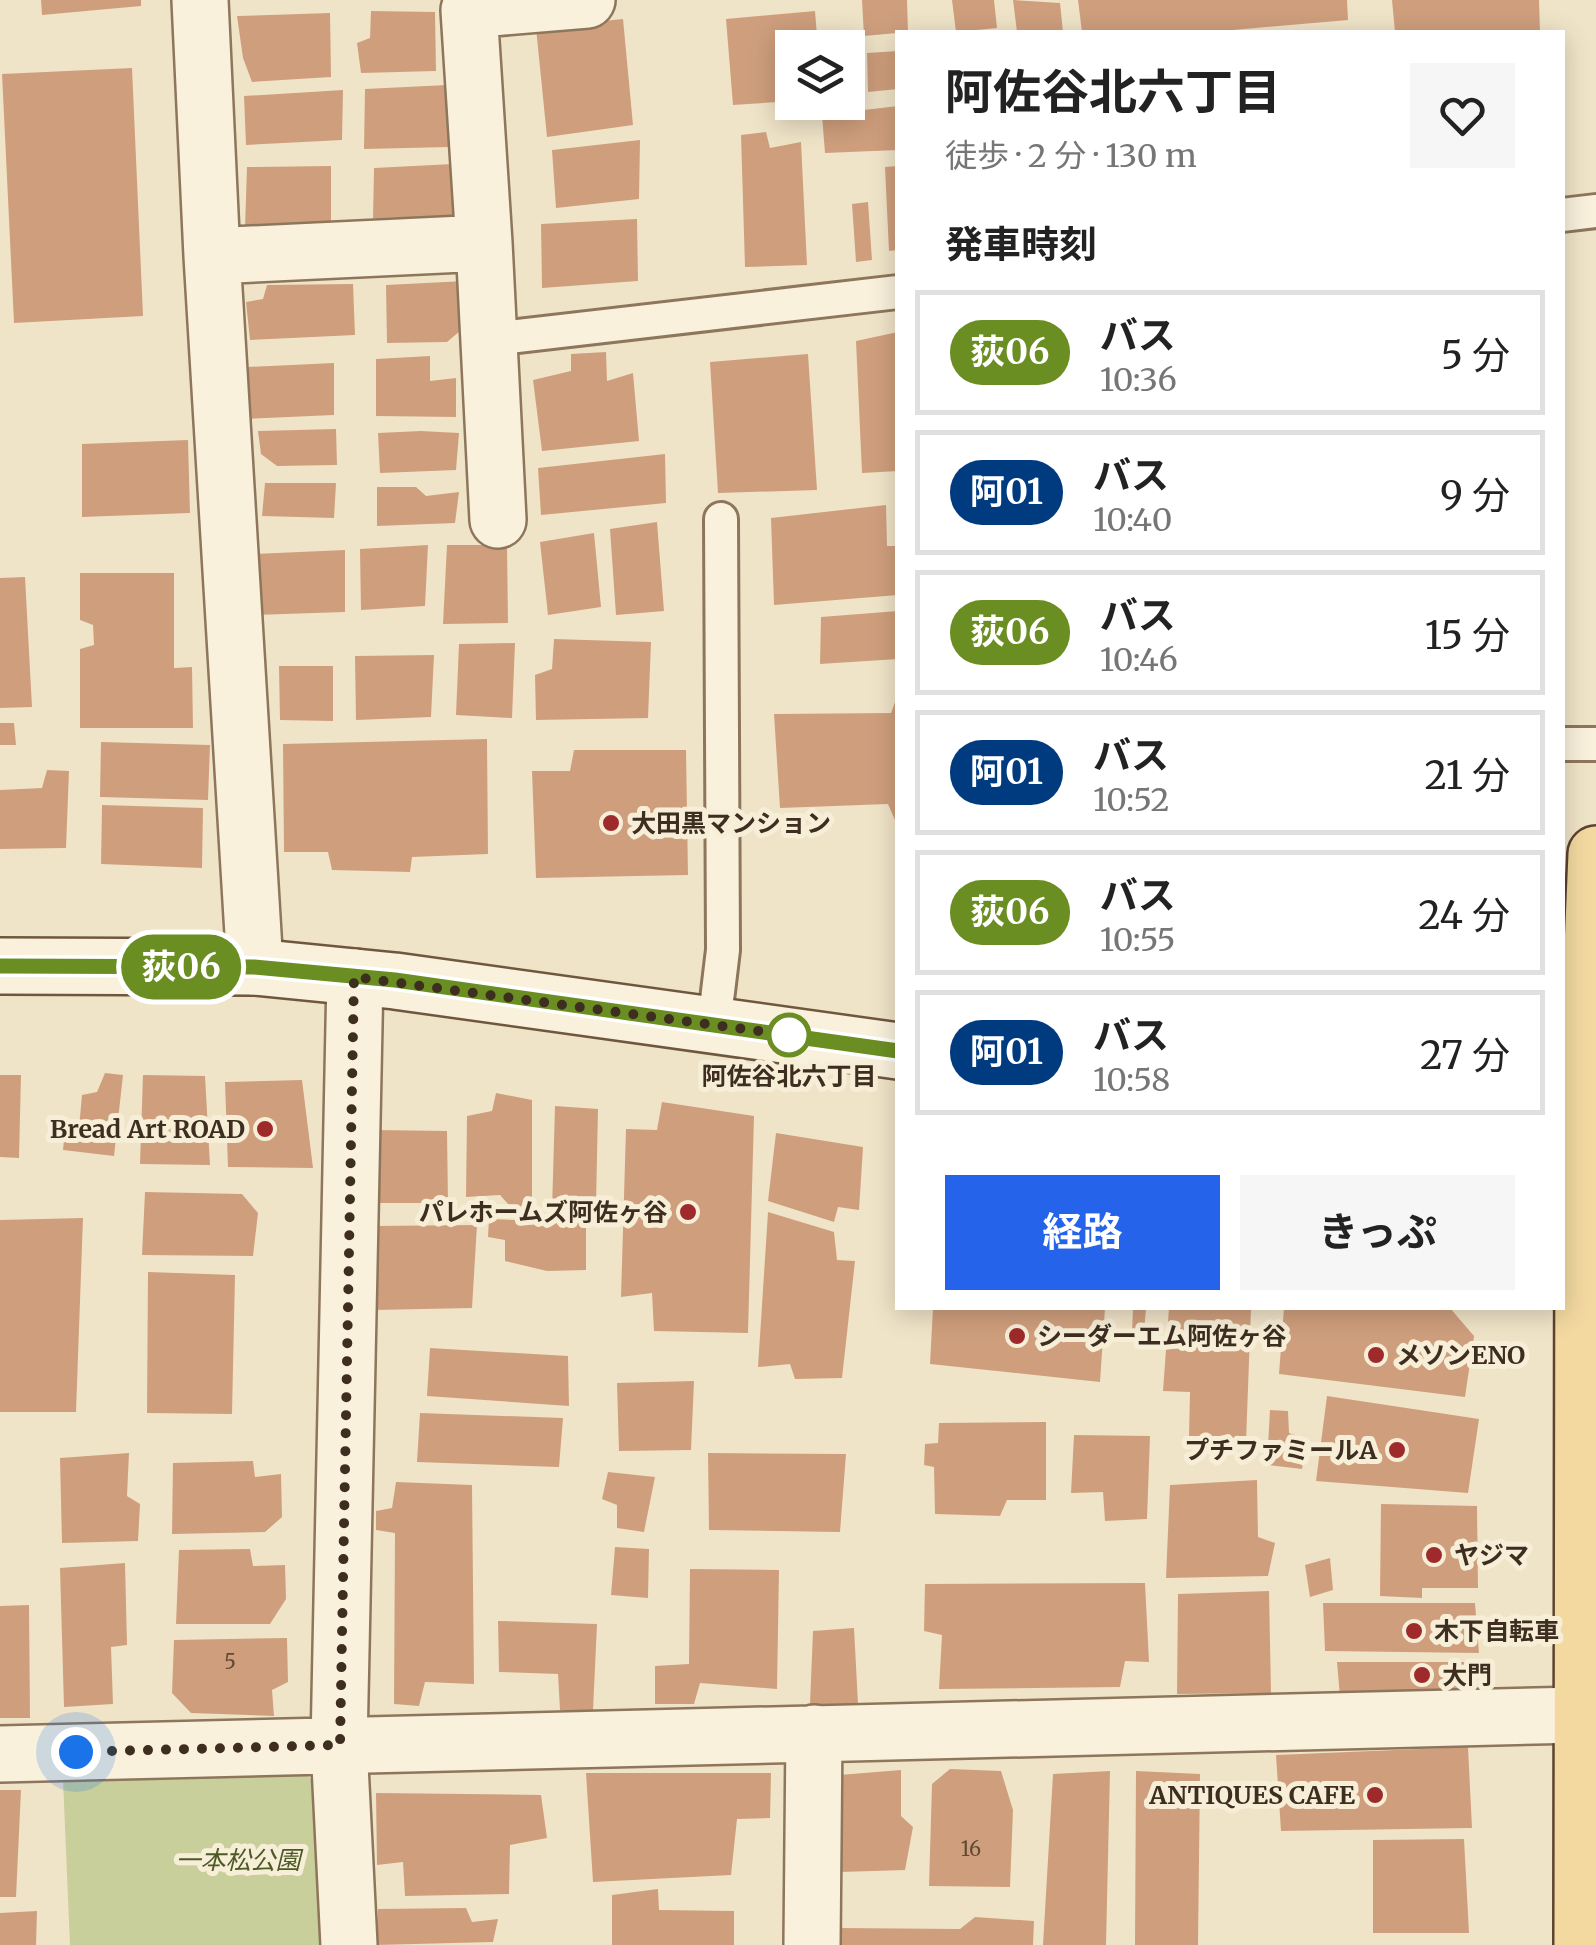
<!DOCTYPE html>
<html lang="ja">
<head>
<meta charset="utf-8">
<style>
	body { margin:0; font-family:Merriweather,"Noto Sans JP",serif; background:#f6f6f6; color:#222; height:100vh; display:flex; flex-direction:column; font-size:38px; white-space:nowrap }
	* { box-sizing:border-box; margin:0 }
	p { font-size:32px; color:#767676 }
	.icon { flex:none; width:55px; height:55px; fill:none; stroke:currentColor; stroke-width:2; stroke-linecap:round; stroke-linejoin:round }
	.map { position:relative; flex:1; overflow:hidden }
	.panel { position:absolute; left:895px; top:30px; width:670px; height:1280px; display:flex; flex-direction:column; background:#fff; border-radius:0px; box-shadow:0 5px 25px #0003 }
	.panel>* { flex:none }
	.badge { padding:0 20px; border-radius:32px; font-size:35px; line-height:65px }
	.controls { position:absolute; left:775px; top:30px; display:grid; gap:20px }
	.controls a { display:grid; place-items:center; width:90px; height:90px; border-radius:0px; background:#fff; box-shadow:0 5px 25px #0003; font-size:50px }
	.you { position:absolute; width:50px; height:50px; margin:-25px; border:8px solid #fff; border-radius:50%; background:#1a73e8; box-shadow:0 0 0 15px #1a73e833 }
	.map>.badge { position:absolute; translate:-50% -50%; box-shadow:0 0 0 5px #fff }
	h2 { padding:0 50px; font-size:38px; line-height:90px }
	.round { display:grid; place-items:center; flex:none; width:105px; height:105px; border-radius:0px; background:#f6f6f6 }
	.headline { display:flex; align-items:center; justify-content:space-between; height:170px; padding:0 50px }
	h1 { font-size:48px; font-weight:700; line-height:75px }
	.action { display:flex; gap:20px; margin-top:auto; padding:20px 50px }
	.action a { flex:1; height:115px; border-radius:0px; background:#2563eb; color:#fff; font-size:40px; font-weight:700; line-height:115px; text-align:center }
	.action a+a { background:#f6f6f6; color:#222 }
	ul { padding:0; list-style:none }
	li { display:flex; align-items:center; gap:30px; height:125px; margin:0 20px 15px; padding:0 30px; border:5px solid #e0e0e0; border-radius:0px }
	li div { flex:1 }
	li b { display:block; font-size:38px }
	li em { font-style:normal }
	li .badge { min-width:110px; font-weight:700; text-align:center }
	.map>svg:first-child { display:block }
	.green { fill:#c9cf9b }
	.building { fill:#cf9f7d }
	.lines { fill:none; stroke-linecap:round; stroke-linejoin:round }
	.service-casing { stroke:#8d765c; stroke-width:38 }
	.minor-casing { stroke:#8d765c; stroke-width:60 }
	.secondary-casing { stroke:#6f573f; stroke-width:60 }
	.primary-casing { stroke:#5b4430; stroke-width:60 }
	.service { stroke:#faf1dc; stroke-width:32 }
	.minor { stroke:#faf1dc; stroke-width:55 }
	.secondary { stroke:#faf1dc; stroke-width:55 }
	.primary { stroke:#f3d9a0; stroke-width:55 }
	.line-casing { stroke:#fff; stroke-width:22 }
	.line { stroke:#6b8e23; stroke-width:15 }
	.walk { stroke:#3d2e20; stroke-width:10; stroke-dasharray:0 18 }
	.poi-dot { fill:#9e2a2b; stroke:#f7eed8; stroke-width:4 }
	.stop-dot { fill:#fff; stroke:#6b8e23; stroke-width:5 }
	.labels { text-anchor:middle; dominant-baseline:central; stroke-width:10; stroke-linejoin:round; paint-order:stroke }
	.number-label { font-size:20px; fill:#624a37 }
	.poi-label { font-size:25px; font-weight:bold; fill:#3d2e20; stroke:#f7eed8; text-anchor:start }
	.stop-label { font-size:25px; font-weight:bold; fill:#3d2e20; stroke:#f7eed8 }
	.park-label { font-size:25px; font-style:italic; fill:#4d5a26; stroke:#f7eed8 }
</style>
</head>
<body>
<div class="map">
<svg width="1596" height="1945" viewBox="0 0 1596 1945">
	<rect width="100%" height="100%" fill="#f0e4c8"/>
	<path class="green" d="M 305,1773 L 321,1790 L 325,1945 L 70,1945 L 63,1780 Z"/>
	<path class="building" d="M 41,0 L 141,0 L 141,6 L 42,15 Z
		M 862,0 L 907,0 L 908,32 L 864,36 Z
		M 952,0 L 994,0 L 997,28 L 956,32 Z
		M 1013,0 L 1060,3 L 1063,32 L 1017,32 Z
		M 1078,0 L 1347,0 L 1348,20 L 1210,32 L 1082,32 Z
		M 1392,0 L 1539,0 L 1540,32 L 1395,32 Z
		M 371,11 L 435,12 L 436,71 L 361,73 L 357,43 L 370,38 Z
		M 815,11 L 818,48 L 792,48 L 792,101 L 733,105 L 726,19 Z
		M 330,13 L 331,77 L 252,82 L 243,58 L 237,16 Z
		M 623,19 L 633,125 L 547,137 L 536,28 Z
		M 898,51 L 898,89 L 868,92 L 867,53 Z
		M 132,68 L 143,316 L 14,323 L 2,74 Z
		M 447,85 L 449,147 L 364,149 L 365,89 Z
		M 343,90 L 342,140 L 246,145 L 244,96 Z
		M 898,106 L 898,150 L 825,153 L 822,115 Z
		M 766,132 L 770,148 L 801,142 L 807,265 L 745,267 L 741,135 Z
		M 640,140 L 639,199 L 556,208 L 552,150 Z
		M 453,164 L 454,217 L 373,218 L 374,168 Z
		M 331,166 L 331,225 L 245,228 L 247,167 Z
		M 898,166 L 898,250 L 889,251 L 885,167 Z
		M 868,202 L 872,260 L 856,262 L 852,204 Z
		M 637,219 L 638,281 L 542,288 L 541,224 Z
		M 465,281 L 466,326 L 447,342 L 387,343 L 386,285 Z
		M 353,284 L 355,335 L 250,340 L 246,302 L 263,299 L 267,285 Z
		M 898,332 L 898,471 L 862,473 L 856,341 Z
		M 606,352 L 607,381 L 633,373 L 639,441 L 542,451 L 533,380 L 571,371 L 571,354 Z
		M 808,354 L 817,490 L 718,493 L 710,362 Z
		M 430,356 L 430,381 L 456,378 L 456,417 L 376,416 L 376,359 Z
		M 334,363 L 334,415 L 245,419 L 246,367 Z
		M 336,429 L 337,465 L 277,466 L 261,454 L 258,431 Z
		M 421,431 L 459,433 L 456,470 L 380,473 L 378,433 Z
		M 188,440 L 190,513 L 82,517 L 82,444 Z
		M 665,454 L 666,503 L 541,515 L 538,468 Z
		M 265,483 L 336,483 L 334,518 L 262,516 Z
		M 377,487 L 416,487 L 426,496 L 459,492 L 455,523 L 377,526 Z
		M 886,505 L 887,546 L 898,546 L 898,595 L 774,605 L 771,518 Z
		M 657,522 L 664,611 L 616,615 L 610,529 Z
		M 594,533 L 601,607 L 548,615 L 540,542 Z
		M 428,545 L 425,606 L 361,610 L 360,549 Z
		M 447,545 L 507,545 L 508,623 L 443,624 Z
		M 345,550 L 345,612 L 252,615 L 254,554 Z
		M 80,573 L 174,573 L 174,668 L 192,667 L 193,728 L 80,728 L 80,649 L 94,645 L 93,625 L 80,620 Z
		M 25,577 L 32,707 L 0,708 L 0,578 Z
		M 898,611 L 898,659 L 820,664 L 821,617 Z
		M 554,639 L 651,642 L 648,718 L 536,720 L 535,675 L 552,669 Z
		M 515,643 L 512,718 L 456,715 L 459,644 Z
		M 434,655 L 431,717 L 356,720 L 355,656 Z
		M 279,666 L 333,666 L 333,721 L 280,720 Z
		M 898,694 L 898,827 L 888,804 L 780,808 L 774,714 L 891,713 Z
		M 0,723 L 14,723 L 16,745 L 0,745 Z
		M 487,739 L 488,854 L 412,857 L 410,872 L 332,870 L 328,852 L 284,852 L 283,744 Z
		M 101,742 L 210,745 L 208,800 L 100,797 Z
		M 574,750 L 686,750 L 688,875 L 536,878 L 532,771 L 570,771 Z
		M 47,770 L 69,771 L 66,848 L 0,849 L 0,790 L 42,788 Z
		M 102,805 L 203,808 L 202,868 L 101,864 Z
		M 105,1073 L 123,1075 L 114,1156 L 63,1150 L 64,1140 L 78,1139 L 82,1095 L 97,1092 Z
		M 0,1075 L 21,1075 L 19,1158 L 0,1157 Z
		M 143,1075 L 205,1076 L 210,1165 L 140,1164 Z
		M 302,1080 L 313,1168 L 228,1167 L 225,1082 Z
		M 496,1093 L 532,1100 L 532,1208 L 509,1205 L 500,1195 L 466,1197 L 467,1116 L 492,1111 Z
		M 662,1102 L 754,1116 L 748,1333 L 654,1331 L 652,1293 L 621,1297 L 626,1129 L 657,1130 Z
		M 555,1106 L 598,1109 L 596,1205 L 552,1210 Z
		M 374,1130 L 447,1131 L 448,1203 L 374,1203 Z
		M 776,1133 L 863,1147 L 859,1210 L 838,1207 L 834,1222 L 768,1201 Z
		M 145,1192 L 242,1194 L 258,1213 L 253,1256 L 142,1255 Z
		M 768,1212 L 834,1232 L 837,1260 L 855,1261 L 842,1378 L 795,1379 L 790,1364 L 758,1367 Z
		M 83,1218 L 76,1412 L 0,1412 L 0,1220 Z
		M 489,1219 L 586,1223 L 586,1270 L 547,1271 L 505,1261 L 505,1240 L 488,1237 Z
		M 477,1225 L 472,1308 L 374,1310 L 374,1226 Z
		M 148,1272 L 235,1275 L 232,1414 L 147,1413 Z
		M 933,1308 L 1105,1308 L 1100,1382 L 930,1364 Z
		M 1133,1308 L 1146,1308 L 1144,1333 L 1132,1333 Z
		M 1169,1308 L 1251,1308 L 1246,1442 L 1189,1437 L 1190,1392 L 1163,1391 Z
		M 1284,1308 L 1450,1308 L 1474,1336 L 1465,1397 L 1279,1374 Z
		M 430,1348 L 568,1356 L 569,1406 L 427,1396 Z
		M 694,1381 L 691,1450 L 619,1451 L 617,1383 Z
		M 1327,1396 L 1479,1419 L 1468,1493 L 1316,1481 Z
		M 1270,1410 L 1288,1411 L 1289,1433 L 1307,1439 L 1302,1469 L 1267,1465 Z
		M 420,1413 L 563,1418 L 559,1467 L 417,1462 Z
		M 1046,1422 L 1046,1500 L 1007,1500 L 1000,1516 L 935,1514 L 934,1467 L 924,1465 L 925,1444 L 938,1443 L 939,1423 Z
		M 1074,1435 L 1150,1436 L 1147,1519 L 1105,1521 L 1103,1492 L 1071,1493 Z
		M 129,1453 L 127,1496 L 140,1504 L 138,1541 L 62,1543 L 60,1458 Z
		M 708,1453 L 846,1454 L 840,1532 L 709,1530 Z
		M 253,1461 L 255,1477 L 281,1474 L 282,1517 L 265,1532 L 172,1534 L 173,1463 Z
		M 608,1472 L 655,1477 L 644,1532 L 617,1528 L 617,1505 L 602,1499 Z
		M 1257,1480 L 1258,1537 L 1275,1543 L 1268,1576 L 1166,1578 L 1170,1485 Z
		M 396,1482 L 472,1485 L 474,1684 L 425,1682 L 419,1706 L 394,1704 L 395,1533 L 376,1530 L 376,1511 L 392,1508 Z
		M 1381,1504 L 1477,1506 L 1478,1588 L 1422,1588 L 1422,1598 L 1380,1596 Z
		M 615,1547 L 649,1549 L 648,1598 L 611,1595 Z
		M 250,1549 L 253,1566 L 285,1565 L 286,1599 L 270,1624 L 176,1624 L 179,1550 Z
		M 1330,1558 L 1333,1590 L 1310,1597 L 1305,1565 Z
		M 125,1563 L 127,1645 L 111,1647 L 113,1704 L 64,1707 L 60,1568 Z
		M 690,1569 L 779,1570 L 777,1689 L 700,1683 L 694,1704 L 655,1704 L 655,1666 L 689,1664 Z
		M 1145,1583 L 1149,1662 L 1125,1661 L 1120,1687 L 939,1689 L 942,1635 L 924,1631 L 925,1584 Z
		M 1269,1591 L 1271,1693 L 1177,1694 L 1178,1594 Z
		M 1323,1603 L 1475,1603 L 1479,1653 L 1325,1651 Z
		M 29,1605 L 30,1718 L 0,1718 L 0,1606 Z
		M 498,1621 L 597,1624 L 593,1711 L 560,1710 L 558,1674 L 499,1672 Z
		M 854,1628 L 858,1704 L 810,1704 L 813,1631 Z
		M 287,1638 L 288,1682 L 272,1690 L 274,1716 L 191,1713 L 172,1693 L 174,1640 Z
		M 1337,1662 L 1468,1662 L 1468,1692 L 1340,1697 Z
		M 1468,1747 L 1472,1828 L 1281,1831 L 1276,1755 Z
		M 950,1769 L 1001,1771 L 1013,1810 L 1010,1887 L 929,1886 L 932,1784 Z
		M 901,1770 L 901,1816 L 913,1827 L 905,1870 L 840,1872 L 839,1775 Z
		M 1110,1771 L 1106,1945 L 1043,1945 L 1053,1774 Z
		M 1136,1771 L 1200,1774 L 1198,1945 L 1135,1945 Z
		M 586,1773 L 771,1773 L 770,1818 L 737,1819 L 731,1875 L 593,1882 Z
		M 0,1790 L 21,1790 L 16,1897 L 0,1897 Z
		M 376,1793 L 541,1795 L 547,1838 L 510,1845 L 509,1894 L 405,1896 L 403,1862 L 377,1865 Z
		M 1464,1839 L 1469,1933 L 1373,1933 L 1373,1840 Z
		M 658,1889 L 659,1910 L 734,1911 L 734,1945 L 612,1945 L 612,1895 Z
		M 466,1908 L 472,1922 L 498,1919 L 493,1942 L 376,1945 L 378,1909 Z
		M 37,1911 L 36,1945 L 0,1945 L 0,1913 Z
		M 975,1917 L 1034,1921 L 1033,1945 L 840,1945 L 839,1928 L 960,1929 Z"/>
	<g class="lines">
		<g class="service-casing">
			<path id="service" d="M 1562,215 L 1596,211
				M 492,339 L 898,292
				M 1562,744 L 1596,744
				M 714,1025 L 723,950 L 721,519"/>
		</g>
		<g class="minor-casing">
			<path id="minor" d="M 200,0 L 212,256
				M 484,243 L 498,520
				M 255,967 L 212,256 L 484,243 L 469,10 L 587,0
				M 0,1754 L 1579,1715
				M 349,1945 L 339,1745 L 355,977
				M 812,1945 L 814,1733"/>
		</g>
		<g class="secondary-casing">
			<path id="secondary" d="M 0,966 L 255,967 L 395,981 L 898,1051"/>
		</g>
		<g class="primary-casing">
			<path id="primary" d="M 1582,1945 L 1583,1159 L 1596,854"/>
		</g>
		<use href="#service" class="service"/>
		<use href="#minor" class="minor"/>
		<use href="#secondary" class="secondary"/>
		<use href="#primary" class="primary"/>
	</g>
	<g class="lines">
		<g class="line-casing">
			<path id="line" d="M 0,966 L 254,967 L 395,980 L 898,1051"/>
		</g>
		<use href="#line" class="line"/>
		<path class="walk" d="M 76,1752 L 340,1745 L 354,977 L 789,1035"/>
	</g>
	<g class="poi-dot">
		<circle cx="611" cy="823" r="10"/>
		<circle cx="265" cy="1129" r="10"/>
		<circle cx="688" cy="1212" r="10"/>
		<circle cx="1017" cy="1336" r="10"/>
		<circle cx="1376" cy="1355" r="10"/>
		<circle cx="1397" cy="1450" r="10"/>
		<circle cx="1434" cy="1555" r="10"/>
		<circle cx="1414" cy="1631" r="10"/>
		<circle cx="1422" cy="1675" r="10"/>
		<circle cx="1375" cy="1795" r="10"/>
	</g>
	<circle class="stop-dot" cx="789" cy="1035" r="20"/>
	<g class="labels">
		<g class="number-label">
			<text x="230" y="1661">5</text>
			<text x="971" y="1848">16</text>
		</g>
		<g class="poi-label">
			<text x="631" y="823">大田黒マンション</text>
			<text x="245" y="1129" text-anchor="end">Bread Art ROAD</text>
			<text x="668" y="1212" text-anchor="end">パレホームズ阿佐ヶ谷</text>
			<text x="1037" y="1336">シーダーエム阿佐ヶ谷</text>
			<text x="1396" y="1355">メソンENO</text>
			<text x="1377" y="1450" text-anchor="end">プチファミールA</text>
			<text x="1454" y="1555">ヤジマ</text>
			<text x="1434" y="1631">木下自転車</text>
			<text x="1442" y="1675">大門</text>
			<text x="1355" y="1795" text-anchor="end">ANTIQUES CAFE</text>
		</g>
		<g class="stop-label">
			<text x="789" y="1076">阿佐谷北六丁目</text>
		</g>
		<g class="park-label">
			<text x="238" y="1860">一本松公園</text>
		</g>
	</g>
</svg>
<div class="controls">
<a><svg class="icon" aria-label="layers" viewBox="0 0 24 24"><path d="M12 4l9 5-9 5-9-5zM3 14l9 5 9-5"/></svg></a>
</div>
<div class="you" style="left:76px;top:1752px"></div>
<b class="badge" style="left:181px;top:967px;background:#6b8e23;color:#fff">荻06</b>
<section class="panel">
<div class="headline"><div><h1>阿佐谷北六丁目</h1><p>徒歩 · 2 分 · 130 m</p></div><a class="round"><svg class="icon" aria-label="heart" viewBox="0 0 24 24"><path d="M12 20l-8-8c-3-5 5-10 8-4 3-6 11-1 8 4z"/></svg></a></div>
<h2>発車時刻</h2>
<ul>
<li><span class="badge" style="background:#6b8e23;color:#fff">荻06</span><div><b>バス</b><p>10:36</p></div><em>5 分</em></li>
<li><span class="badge" style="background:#003b80;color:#fff">阿01</span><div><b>バス</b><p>10:40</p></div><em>9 分</em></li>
<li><span class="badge" style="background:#6b8e23;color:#fff">荻06</span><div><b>バス</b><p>10:46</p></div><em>15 分</em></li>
<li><span class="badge" style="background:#003b80;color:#fff">阿01</span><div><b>バス</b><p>10:52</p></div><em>21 分</em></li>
<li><span class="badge" style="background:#6b8e23;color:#fff">荻06</span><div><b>バス</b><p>10:55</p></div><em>24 分</em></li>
<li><span class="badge" style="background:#003b80;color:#fff">阿01</span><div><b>バス</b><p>10:58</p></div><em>27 分</em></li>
</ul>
<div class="action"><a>経路</a><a>きっぷ</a></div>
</section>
</div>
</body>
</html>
